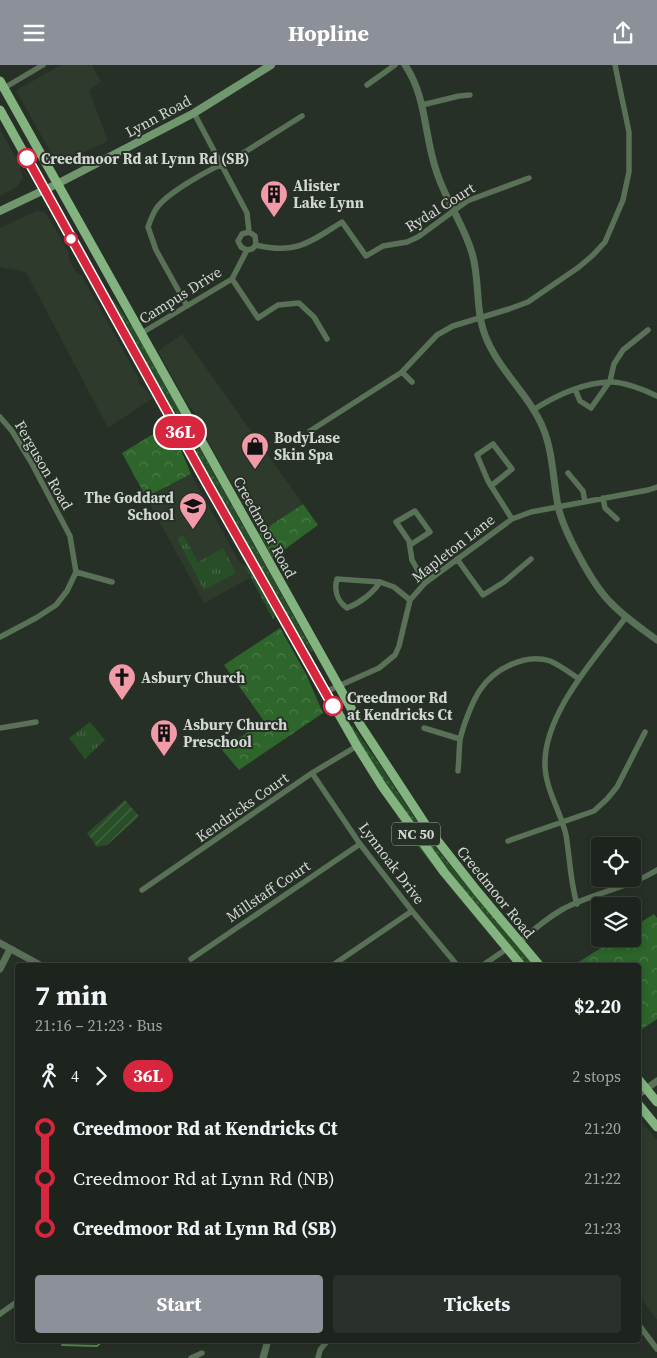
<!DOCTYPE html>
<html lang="en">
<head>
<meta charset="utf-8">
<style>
	body { margin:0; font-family:"Source Serif 4",serif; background:#2a302a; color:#f1f3f6; height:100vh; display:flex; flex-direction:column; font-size:19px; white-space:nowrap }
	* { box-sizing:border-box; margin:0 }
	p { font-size:16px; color:#a0a4a4 }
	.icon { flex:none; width:28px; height:28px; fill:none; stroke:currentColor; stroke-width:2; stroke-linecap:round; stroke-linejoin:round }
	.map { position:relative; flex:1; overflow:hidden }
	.details { position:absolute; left:15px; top:898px; width:626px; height:380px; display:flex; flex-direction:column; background:#1d241d; border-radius:5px; box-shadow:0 2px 8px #0003,0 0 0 1px #3b413b }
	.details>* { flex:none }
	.badge { padding:0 10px; border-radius:16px; font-size:18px; line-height:32px }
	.tools { position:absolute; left:591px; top:772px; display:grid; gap:10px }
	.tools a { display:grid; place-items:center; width:50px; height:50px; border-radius:5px; background:#1d241d; box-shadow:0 2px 8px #0003,0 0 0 1px #3b413b; font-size:25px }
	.map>.badge { position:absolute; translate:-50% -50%; box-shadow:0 0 0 2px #fff }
	.legs { display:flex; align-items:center; gap:8px; height:55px; padding:0 20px; font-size:16px }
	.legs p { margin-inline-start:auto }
	.head { display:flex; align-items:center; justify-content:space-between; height:85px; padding:0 20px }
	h1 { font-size:28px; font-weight:700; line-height:38px }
	.button { display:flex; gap:10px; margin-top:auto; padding:10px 20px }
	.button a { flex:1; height:58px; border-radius:5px; background:#8c9099; color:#fff; font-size:20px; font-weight:700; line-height:58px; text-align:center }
	.button a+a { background:#2a302a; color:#f1f3f6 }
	ul { padding:0 20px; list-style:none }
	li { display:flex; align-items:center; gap:18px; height:50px; font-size:19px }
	li i { display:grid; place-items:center; width:8px; height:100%; margin:0 6px; background:currentColor }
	li i::after { content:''; width:12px; height:12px; margin:-6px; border:4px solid; border-radius:50%; background:#1d241d }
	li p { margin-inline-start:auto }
	li:first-child i { background:linear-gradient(#0000 50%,currentColor 0) }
	li:last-child i { background:linear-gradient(currentColor 50%,#0000 0) }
	header { display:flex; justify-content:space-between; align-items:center; height:65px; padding:0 20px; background:#8c9099; color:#fff; font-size:22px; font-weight:700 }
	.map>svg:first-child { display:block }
	.built { fill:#2d3a2c }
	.grass { fill:url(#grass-dots) }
	.forest { fill:url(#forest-crowns) }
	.park { fill:url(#park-tufts) }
	.garden { fill:url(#garden-furrows) }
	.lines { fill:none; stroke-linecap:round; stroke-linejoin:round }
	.stream { stroke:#548c51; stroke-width:2 }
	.minor { stroke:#597157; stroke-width:5.5 }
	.tertiary { stroke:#597157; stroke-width:7 }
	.secondary { stroke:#71976e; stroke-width:8 }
	.primary { stroke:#83b480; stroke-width:9 }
	.line-1-casing { stroke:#fff; stroke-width:11 }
	.line-1 { stroke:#d7263d; stroke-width:8 }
	.stop-1-dot { fill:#fff; stroke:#d7263d; stroke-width:2.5 }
	.labels { text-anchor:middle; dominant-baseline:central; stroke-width:4; stroke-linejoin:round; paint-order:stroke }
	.shield { fill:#273027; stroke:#9fa59e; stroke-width:1 }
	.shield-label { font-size:14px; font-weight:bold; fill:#d2d7d1 }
	.street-label { font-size:15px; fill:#d2d7d1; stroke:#273027 }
	.stop-label { font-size:15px; font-weight:bold; fill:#d2d7d1; stroke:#273027; text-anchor:start }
	.poi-label { font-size:15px; font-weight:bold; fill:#d2d7d1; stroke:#273027; text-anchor:start }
</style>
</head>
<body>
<header><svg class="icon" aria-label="menu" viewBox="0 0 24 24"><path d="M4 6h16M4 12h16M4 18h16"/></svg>Hopline<svg class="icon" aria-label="share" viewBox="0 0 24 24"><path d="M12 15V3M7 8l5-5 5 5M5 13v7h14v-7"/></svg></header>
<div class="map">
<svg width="657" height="1293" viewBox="0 0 657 1293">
	<defs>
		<pattern id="grass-dots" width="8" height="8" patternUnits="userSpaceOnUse" patternTransform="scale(1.25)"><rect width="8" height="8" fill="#284e27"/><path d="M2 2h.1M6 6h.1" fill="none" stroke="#466745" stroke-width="1.8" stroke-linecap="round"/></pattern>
		<pattern id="forest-crowns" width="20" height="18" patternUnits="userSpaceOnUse" patternTransform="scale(1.25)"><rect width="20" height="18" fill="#2d652b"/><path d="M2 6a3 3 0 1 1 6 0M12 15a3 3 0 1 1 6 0" fill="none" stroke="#4b7a49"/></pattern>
		<pattern id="park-tufts" width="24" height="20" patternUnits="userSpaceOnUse" patternTransform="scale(1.25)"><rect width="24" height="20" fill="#284e27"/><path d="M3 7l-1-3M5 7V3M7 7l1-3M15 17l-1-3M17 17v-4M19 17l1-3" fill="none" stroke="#466745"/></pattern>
		<pattern id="garden-furrows" width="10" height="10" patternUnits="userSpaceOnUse" patternTransform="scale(1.25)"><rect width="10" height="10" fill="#284e27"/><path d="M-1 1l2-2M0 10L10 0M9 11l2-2" fill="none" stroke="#466745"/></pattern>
	</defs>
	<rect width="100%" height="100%" fill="#273027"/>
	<path class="built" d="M 61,0 L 92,0 L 101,17 L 89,25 L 108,76 L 62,98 L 55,95 L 17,27 L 18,24 Z
		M 0,64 L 19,99 L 23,113 L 17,122 L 0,131 Z
		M 36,146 L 44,147 L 48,151 L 69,188 L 69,195 L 76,207 L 82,211 L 138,312 L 139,318 L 153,333 L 108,363 L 26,207 L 0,202 L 0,163 Z
		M 182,269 L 303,439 L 259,468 L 201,364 L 198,358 L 199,353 L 186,337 L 158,286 Z
		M 191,409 L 240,498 L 244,500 L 250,513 L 204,538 L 146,432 Z
		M 639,1054 L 657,1075 L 657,1255 L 639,1230 Z"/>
	<path class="grass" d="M 113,234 L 133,263 L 313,586 L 311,587 L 294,563 L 110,236 Z
		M 244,500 L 248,503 L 276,551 L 273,554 Z
		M 352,661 C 384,702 409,748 441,789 C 471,827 504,863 535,900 L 527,900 C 488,853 448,807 412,758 C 390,727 370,694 350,662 Z
		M 358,692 L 436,804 L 495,877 L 456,830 L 413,775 Z"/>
	<path class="forest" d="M 168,360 L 178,378 L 191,409 L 146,432 L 122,388 Z
		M 303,439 L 318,460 L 273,493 L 259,468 Z
		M 280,563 L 306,609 L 323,648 L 239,705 L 222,685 L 264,656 L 224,600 Z
		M 654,849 L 657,853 L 657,954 L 639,966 L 639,900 L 574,900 L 615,874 L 632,874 L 633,862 Z"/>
	<path class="park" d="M 183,470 L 198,497 L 223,483 L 236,508 L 204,525 L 177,473 Z
		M 90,657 L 105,675 L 85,694 L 69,673 Z"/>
	<path class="garden" d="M 125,735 L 139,751 L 107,780 L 97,782 L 87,768 Z"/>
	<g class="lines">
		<path class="stream" d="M 62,1280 L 97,1281 L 104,1275"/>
		<path class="minor" d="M 367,20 L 395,0
			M 4,23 L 43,0
			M 422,40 L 459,31 L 470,30
			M 194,48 L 247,148 L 249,167
			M 256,180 C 296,190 310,177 342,157 L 366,191 L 383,181 L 407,177 L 418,172 L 467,136 L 529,113
			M 232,214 L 258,253 L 278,240 L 299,238 L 314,252 L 327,274
			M 187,241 L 156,185 L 148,162 C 150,157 152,150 156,144 C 166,128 213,102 232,95 L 302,51
			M 140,269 L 232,214 L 247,185 L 252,184 L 256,180 L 255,171 L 249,167 L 242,169 L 238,176 L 241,182 L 247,185
			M 402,307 L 412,317
			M 575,324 L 580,336 L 591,343 L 610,316 L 614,299 L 623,285 L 648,265
			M 533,345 C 555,331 582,318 609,317 C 622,316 645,325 657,331
			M 0,352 L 12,366 L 31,397 L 70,471 L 76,507 L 67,526 L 56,540 L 36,553 L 0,572
			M 310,366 L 402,307 L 437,270 L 453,261 L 509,244 L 528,237 L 579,202 L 593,190 L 605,177 L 623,135 L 629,107 L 629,67 L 615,0
			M 568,408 L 583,426 L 585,437
			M 491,421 L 512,404 L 493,379 L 477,390 L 488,416 L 512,454
			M 603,433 L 605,443 L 617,454
			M 410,480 L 430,467 L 415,446 L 396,457 L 409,476 L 412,495 L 425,518
			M 457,494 L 483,530 L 504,517 L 531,494
			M 76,507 L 112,517
			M 380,517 C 373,528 360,538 347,543 C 337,536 334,525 337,514 L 380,517 L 394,522 L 410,535
			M 325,627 L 379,603 L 395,590 L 399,581 L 410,535 L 425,518 L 512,454 L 531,447 L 648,425 L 657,422
			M 0,663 L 36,657
			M 424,663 L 460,674
			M 458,706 C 459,696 459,685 460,675 C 463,661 472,637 480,625 C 494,604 525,588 550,596 C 560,600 570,608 579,614
			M 312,708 L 360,779 L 412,846 L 457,900
			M 508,776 L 594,746 L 607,734 L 617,722 L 645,667
			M 142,825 L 312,708 L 357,681
			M 577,839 C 570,816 570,793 566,770 C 561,747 546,726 545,701 C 543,649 596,592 626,552
			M 520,877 C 533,865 547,853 563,844 C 593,828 628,823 657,805
			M 191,894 L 360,779
			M 333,900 L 412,846
			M 483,900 L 508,883
			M 0,1249 L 18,1236
			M 639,1260 L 657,1284
			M 191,1293 L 202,1288
			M 318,1293 L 320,1285 L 328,1275"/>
		<path class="tertiary" d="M 405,0 C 427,32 424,72 437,108 C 446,136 464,160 472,188 C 480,214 475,244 485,270 C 498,305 529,329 543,363 C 553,387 553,415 558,441 C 563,465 592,519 610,537 C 624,552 641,563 657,575
			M 0,878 L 40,900
			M 0,904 L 10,884
			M 639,1029 L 657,1016
			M 263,1293 L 268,1275"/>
		<path class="secondary" d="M 0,146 L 57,119 L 194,48 L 271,0"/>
		<path class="primary" d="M 0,16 L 361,661 L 429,765 L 477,826 L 539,900
			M 0,45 L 207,418 L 357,681 L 382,721 L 444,807 L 521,900
			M 639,1015 L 657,1037
			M 639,1040 L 657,1062"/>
	</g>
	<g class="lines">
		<g class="line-1-casing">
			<path id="line-1" d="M 27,93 L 207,418 L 333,641"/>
		</g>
		<use href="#line-1" class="line-1"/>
	</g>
	<defs>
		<g id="building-pin" transform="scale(1.4375)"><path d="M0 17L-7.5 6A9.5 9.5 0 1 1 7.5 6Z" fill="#f39aa8" stroke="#273027"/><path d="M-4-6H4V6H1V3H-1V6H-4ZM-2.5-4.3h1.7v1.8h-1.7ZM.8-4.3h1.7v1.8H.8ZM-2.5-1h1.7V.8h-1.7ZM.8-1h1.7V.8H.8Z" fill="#111"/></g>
		<g id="shop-pin" transform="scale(1.4375)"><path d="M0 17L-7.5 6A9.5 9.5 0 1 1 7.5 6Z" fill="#f39aa8" stroke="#273027"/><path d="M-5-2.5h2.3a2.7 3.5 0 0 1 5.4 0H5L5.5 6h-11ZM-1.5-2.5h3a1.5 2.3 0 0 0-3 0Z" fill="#111"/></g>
		<g id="school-pin" transform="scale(1.4375)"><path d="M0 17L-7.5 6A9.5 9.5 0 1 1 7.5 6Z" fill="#f39aa8" stroke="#273027"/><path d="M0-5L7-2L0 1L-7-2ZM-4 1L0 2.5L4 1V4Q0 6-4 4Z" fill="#111"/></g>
		<g id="church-pin" transform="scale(1.4375)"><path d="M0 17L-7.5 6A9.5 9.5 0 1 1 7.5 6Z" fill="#f39aa8" stroke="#273027"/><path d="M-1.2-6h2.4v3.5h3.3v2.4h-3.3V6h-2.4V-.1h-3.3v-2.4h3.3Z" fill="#111"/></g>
	</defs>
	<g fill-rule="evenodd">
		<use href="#building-pin" x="274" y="129"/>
		<use href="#shop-pin" x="255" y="381"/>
		<use href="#school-pin" x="193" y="441"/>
		<use href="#church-pin" x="122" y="612"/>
		<use href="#building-pin" x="164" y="668"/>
	</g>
	<g class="stop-1-dot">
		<circle cx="27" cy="93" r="9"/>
		<circle cx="71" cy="174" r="6"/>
		<circle cx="333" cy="641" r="9"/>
	</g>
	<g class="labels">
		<rect class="shield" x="392" y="757.5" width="48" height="23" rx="4"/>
		<g class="shield-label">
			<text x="416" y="769">NC 50</text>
		</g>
		<g class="street-label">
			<text transform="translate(158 51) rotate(-28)">Lynn Road</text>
			<text transform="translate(440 142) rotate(-32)">Rydal Court</text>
			<text transform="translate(180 230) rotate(-32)">Campus Drive</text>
			<text transform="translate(44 400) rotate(60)">Ferguson Road</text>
			<text transform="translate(265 462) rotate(61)">Creedmoor Road</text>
			<text transform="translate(453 483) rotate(-38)">Mapleton Lane</text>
			<text transform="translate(242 742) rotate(-35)">Kendricks Court</text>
			<text transform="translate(392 798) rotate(53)">Lynnoak Drive</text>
			<text transform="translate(268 826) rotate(-34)">Millstaff Court</text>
			<text transform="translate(496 827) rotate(51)">Creedmoor Road</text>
		</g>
		<g class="stop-label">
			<text x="41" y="93">Creedmoor Rd at Lynn Rd (SB)</text>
			<text x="347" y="632">Creedmoor Rd<tspan x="347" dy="17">at Kendricks Ct</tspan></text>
		</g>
		<g class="poi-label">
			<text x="293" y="120">Alister<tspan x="293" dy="17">Lake Lynn</tspan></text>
			<text x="274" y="372">BodyLase<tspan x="274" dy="17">Skin Spa</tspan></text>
			<text x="174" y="432" text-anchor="end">The Goddard<tspan x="174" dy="17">School</tspan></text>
			<text x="141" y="612">Asbury Church</text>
			<text x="183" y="659">Asbury Church<tspan x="183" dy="17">Preschool</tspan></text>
		</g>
	</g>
</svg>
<div class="tools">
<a><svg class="icon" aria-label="locate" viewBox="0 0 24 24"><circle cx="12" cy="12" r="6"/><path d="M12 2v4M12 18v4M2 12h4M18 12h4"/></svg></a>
<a><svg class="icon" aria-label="layers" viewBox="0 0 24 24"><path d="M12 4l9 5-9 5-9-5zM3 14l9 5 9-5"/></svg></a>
</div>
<b class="badge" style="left:180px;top:367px;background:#d7263d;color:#fff">36L</b>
<section class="details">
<div class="head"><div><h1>7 min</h1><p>21:16 – 21:23 · Bus</p></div><b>$2.20</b></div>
<div class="legs"><svg class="icon" aria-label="walk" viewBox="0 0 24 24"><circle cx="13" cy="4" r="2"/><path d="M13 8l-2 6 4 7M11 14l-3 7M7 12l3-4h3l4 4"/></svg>4<svg class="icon" aria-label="forward" viewBox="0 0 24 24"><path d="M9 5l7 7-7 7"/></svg><b class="badge" style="background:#d7263d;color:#fff">36L</b><p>2 stops</p></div>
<ul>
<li><i style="color:#d7263d"></i><b>Creedmoor Rd at Kendricks Ct</b><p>21:20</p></li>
<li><i style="color:#d7263d"></i><span>Creedmoor Rd at Lynn Rd (NB)</span><p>21:22</p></li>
<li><i style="color:#d7263d"></i><b>Creedmoor Rd at Lynn Rd (SB)</b><p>21:23</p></li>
</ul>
<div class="button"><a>Start</a><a>Tickets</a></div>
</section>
</div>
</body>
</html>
